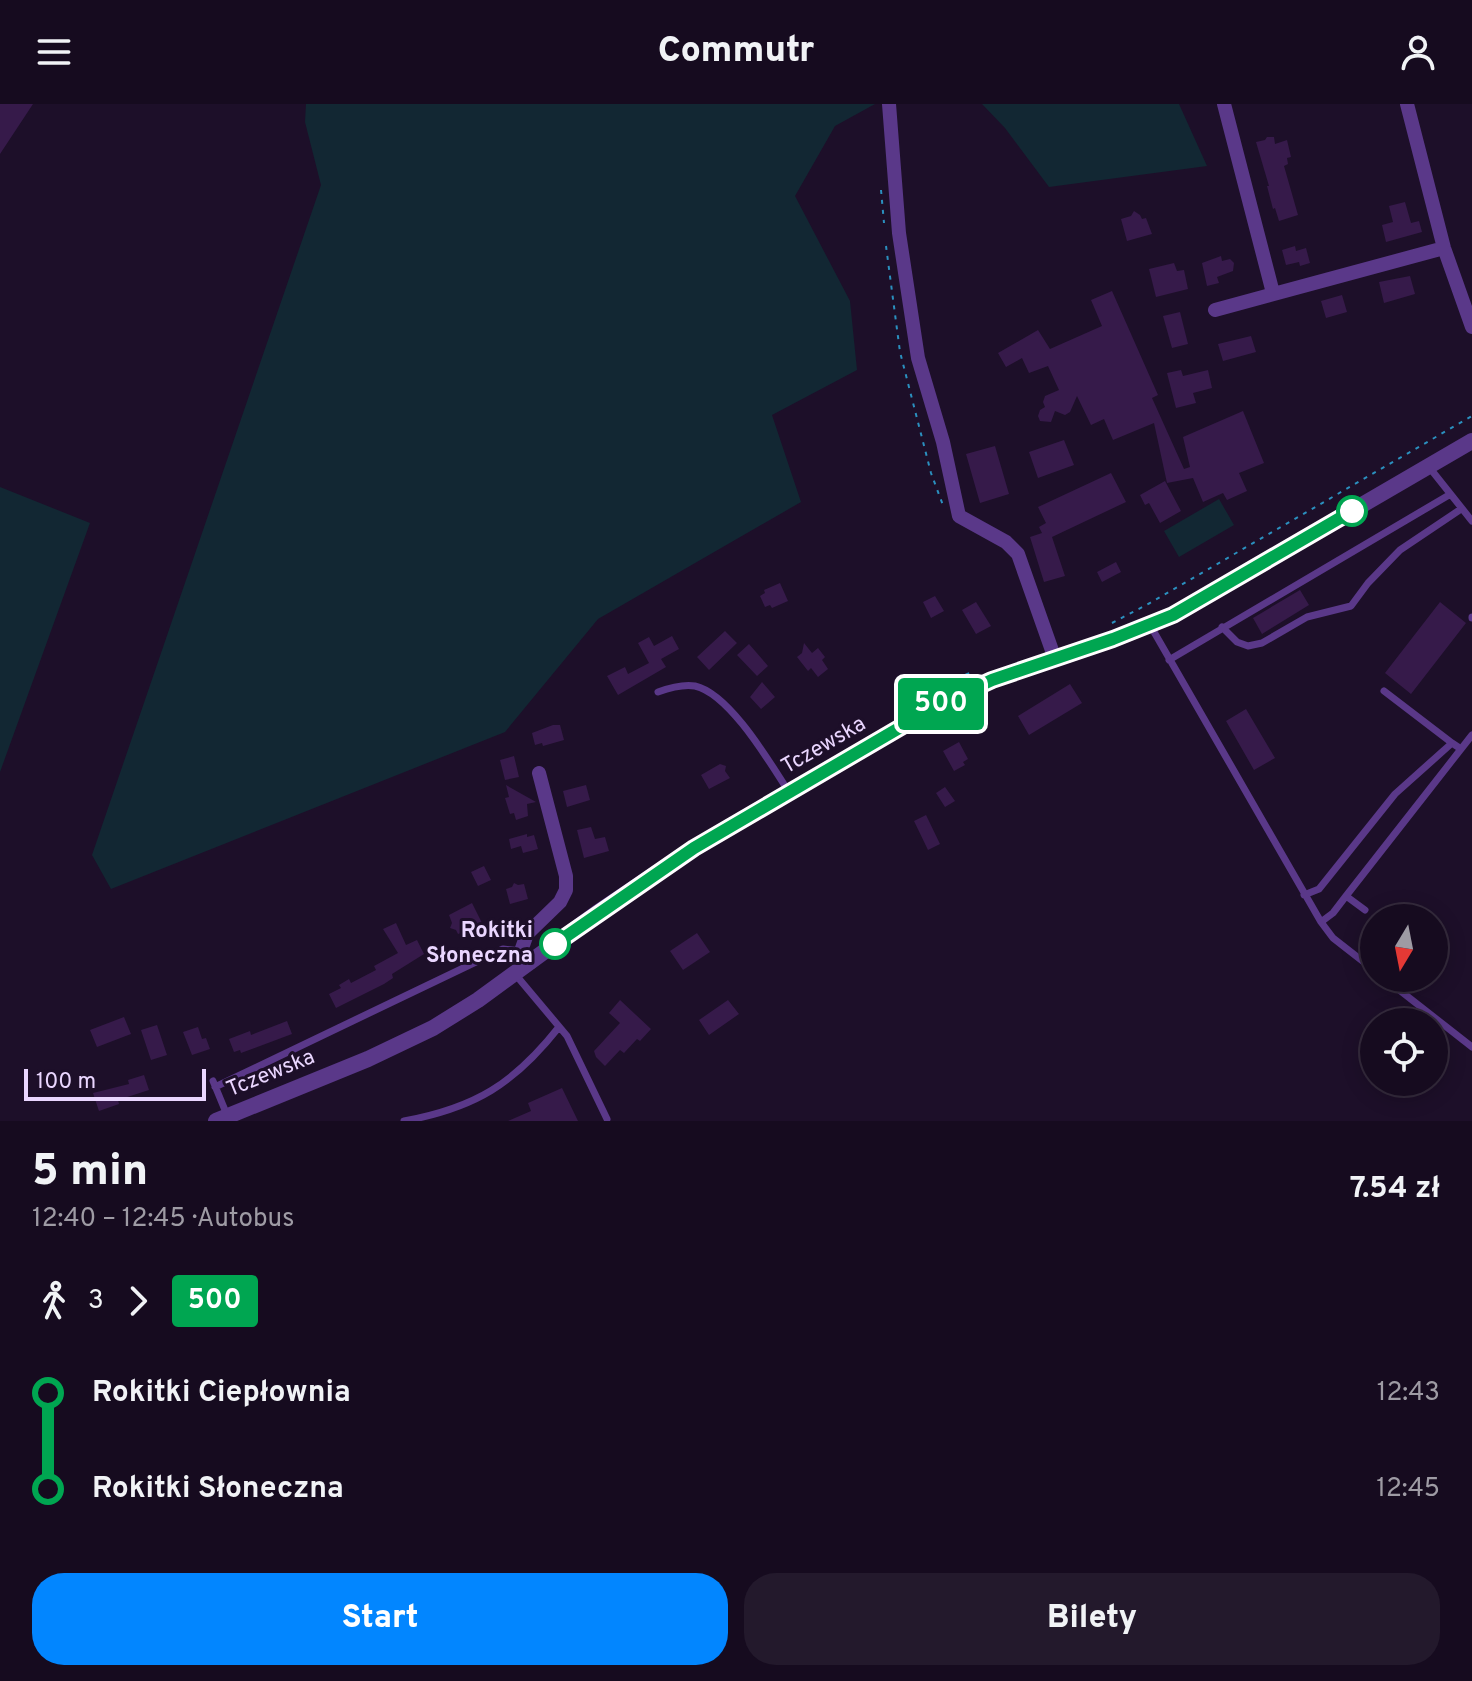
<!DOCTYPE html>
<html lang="pl">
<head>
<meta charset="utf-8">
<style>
	body { margin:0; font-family:Overpass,sans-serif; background:#23192c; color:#f1f3f6; height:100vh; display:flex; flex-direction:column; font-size:30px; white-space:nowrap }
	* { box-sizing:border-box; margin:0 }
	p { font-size:26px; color:#9e9ba4 }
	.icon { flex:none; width:44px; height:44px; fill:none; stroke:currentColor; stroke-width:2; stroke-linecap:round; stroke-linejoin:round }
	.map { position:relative; height:1017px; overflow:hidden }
	.side { display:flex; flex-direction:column; background:#160b1f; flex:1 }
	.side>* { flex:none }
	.badge { padding:0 16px; border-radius:6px; font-size:28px; line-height:52px }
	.needle { width:52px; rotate:190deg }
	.fabs { position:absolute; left:1360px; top:800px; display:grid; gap:16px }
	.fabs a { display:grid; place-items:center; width:88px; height:88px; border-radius:50%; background:#160b1f; box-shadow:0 4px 20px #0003,0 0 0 2px #352b3d; font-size:40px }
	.scale { position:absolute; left:24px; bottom:20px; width:182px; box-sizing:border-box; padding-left:8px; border:4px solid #ead6ff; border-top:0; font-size:22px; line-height:28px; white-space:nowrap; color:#ead6ff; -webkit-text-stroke:6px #1d0f29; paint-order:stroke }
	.map>.badge { position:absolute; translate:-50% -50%; box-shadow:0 0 0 4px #fff }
	.legs { display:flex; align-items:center; gap:12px; height:88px; padding:0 32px; font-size:26px }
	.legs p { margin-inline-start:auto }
	.head { display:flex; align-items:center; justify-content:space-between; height:136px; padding:0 32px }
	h1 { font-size:44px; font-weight:800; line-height:60px }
	.primary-button { display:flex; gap:16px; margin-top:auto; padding:16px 32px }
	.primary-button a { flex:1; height:92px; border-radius:32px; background:#0286ff; color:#fff; font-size:32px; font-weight:800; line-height:92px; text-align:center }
	.primary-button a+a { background:#23192c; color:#f1f3f6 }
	ul { padding:0 32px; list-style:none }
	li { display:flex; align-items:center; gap:28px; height:96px; font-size:30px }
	li i { display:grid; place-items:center; width:12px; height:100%; margin:0 10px; background:currentColor }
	li i::after { content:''; width:20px; height:20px; margin:-10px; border:6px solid; border-radius:50%; background:#160b1f }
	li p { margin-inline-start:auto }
	li:first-child i { background:linear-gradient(#0000 50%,currentColor 0) }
	li:last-child i { background:linear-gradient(currentColor 50%,#0000 0) }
	header { display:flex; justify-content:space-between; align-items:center; height:104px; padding:0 32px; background:#160b1f; font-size:36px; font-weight:800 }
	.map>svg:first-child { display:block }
	.green { fill:#122733 }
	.building { fill:#361a4a }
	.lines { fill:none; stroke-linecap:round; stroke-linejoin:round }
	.path { stroke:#2b90bf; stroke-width:2; stroke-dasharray:4 6; stroke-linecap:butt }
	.service { stroke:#5a3889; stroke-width:7 }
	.minor { stroke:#5a3889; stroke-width:14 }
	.tertiary { stroke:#5a3889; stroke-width:16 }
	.line-1-casing { stroke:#fff; stroke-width:18 }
	.line-1 { stroke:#00a651; stroke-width:12 }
	.stop-1-dot { fill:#fff; stroke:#00a651; stroke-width:4 }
	.labels { text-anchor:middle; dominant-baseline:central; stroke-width:6; stroke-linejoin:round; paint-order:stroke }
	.street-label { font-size:22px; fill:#ead6ff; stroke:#1d0f29 }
	.stop-label { font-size:22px; font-weight:bold; fill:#ead6ff; stroke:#1d0f29; text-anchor:end }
</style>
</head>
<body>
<header><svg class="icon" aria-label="menu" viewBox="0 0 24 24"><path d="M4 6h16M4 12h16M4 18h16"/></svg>Commutr<svg class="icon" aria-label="person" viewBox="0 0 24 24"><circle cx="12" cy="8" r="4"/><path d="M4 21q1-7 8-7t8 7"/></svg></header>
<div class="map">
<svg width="1472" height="1017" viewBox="0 0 1472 1017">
	<rect width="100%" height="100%" fill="#1d0f29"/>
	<path class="green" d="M 306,0 L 875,0 L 835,22 L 795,92 L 850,197 L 857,266 L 772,311 L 801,398 L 598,515 L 505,628 L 111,785 L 92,751 L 321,81 L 305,18 Z
		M 982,0 L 1179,0 L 1207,62 L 1049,83 L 1005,24 Z
		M 0,383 L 90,419 L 0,668 Z
		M 1219,395 L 1234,421 L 1179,453 L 1164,427 Z"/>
	<path class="building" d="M 0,0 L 33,0 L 0,50 Z
		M 1267,33 L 1274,33 L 1275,40 L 1287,36 L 1291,53 L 1287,54 L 1288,60 L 1284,62 L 1298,111 L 1279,117 L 1275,104 L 1273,105 L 1267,82 L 1269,82 L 1256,38 L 1265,36 Z
		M 1405,98 L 1411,119 L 1419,117 L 1422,128 L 1386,138 L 1382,121 L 1393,118 L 1389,102 Z
		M 1134,107 L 1140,111 L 1142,115 L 1146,114 L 1152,130 L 1127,137 L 1121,115 L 1131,112 Z
		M 1295,142 L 1296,147 L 1306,144 L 1310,159 L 1300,162 L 1299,158 L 1286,161 L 1282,146 Z
		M 1221,152 L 1222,157 L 1230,155 L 1234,159 L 1233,167 L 1217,173 L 1219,179 L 1207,182 L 1202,159 Z
		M 1174,159 L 1177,167 L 1184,166 L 1188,185 L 1156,193 L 1149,165 Z
		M 1410,172 L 1415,190 L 1384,199 L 1379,178 Z
		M 1112,187 L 1158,291 L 1152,294 L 1184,365 L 1190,363 L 1183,333 L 1243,307 L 1264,359 L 1239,369 L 1247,387 L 1227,396 L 1223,389 L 1203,398 L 1193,374 L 1167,379 L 1154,319 L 1113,336 L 1104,315 L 1091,321 L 1077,292 L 1070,308 L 1065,311 L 1055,307 L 1051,318 L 1040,317 L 1038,312 L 1040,306 L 1045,303 L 1043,298 L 1045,292 L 1059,286 L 1048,262 L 1029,269 L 1022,254 L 1006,263 L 998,249 L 1038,226 L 1050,245 L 1102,222 L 1091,196 Z
		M 1342,191 L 1347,208 L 1326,214 L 1321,197 Z
		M 1180,208 L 1188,240 L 1172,244 L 1163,212 Z
		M 1251,232 L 1256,248 L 1223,257 L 1218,240 Z
		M 1181,266 L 1183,272 L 1208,266 L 1212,284 L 1193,289 L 1196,299 L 1176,304 L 1167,269 Z
		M 1064,336 L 1074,361 L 1038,374 L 1029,348 Z
		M 995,342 L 1009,390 L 980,399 L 966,350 Z
		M 1111,369 L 1126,398 L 1052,433 L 1065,472 L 1044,478 L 1030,433 L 1042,429 L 1039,423 L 1046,419 L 1038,403 Z
		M 1165,377 L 1181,407 L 1160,419 L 1149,399 L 1145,401 L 1140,391 Z
		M 1116,458 L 1121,468 L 1102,478 L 1097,468 Z
		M 780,479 L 788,497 L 772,504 L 770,501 L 765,503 L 760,492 L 765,489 L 764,486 Z
		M 1300,486 L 1309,501 L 1262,530 L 1253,514 Z
		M 935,492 L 944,507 L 931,514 L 923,498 Z
		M 976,498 L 991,522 L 976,530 L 962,506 Z
		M 1440,498 L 1466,519 L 1411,590 L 1385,569 Z
		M 725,527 L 737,539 L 709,566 L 697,553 Z
		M 672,532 L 679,545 L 661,555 L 666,563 L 618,591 L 607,572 L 625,563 L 628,570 L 649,559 L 638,539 L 649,533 L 654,542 Z
		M 804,539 L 812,549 L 818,544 L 825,553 L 822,556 L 828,565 L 818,573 L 811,564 L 808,567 L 797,553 L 802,549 Z
		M 749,540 L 768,562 L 757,572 L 737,551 Z
		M 762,578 L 775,593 L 761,605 L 750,593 Z
		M 1070,580 L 1082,599 L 1029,631 L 1018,612 Z
		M 1246,605 L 1275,654 L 1254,666 L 1226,617 Z
		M 553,621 L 560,621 L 564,636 L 543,642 L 542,639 L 535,641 L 532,629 Z
		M 959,638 L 968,655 L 963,658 L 965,661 L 954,667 L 943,647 Z
		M 514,652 L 519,673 L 505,676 L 500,656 Z
		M 720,660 L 726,662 L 725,667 L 730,674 L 709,685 L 701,671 Z
		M 506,681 L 536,698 L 527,700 L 528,712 L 516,716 L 514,709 L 510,710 L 505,694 L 509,693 Z
		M 586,681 L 590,696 L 567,703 L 563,687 Z
		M 945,683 L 955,697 L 945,703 L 936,689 Z
		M 926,711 L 940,740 L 928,746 L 914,717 Z
		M 591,723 L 595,735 L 605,733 L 609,747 L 584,754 L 577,726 Z
		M 527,730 L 527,733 L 534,731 L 538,745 L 523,749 L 521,742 L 511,745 L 509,735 Z
		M 484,762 L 491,776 L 478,782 L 471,768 Z
		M 514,779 L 518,781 L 524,780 L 528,795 L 510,800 L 506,785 L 512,783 Z
		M 472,799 L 483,821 L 458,830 L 456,826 L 450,824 L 452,819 L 449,811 Z
		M 396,819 L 406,841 L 417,836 L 424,850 L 392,870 L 393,874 L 384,880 L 336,904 L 329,890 L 341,884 L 339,881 L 349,875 L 351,879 L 376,866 L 374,862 L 398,849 L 383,825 Z
		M 697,829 L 710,848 L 683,866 L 670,847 Z
		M 620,896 L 651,925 L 640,937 L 637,935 L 624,949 L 620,946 L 605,962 L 596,953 L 594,947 L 620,919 L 609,909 Z
		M 728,896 L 739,910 L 709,931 L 699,916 Z
		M 124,913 L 131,930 L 97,943 L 90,926 Z
		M 287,917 L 292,930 L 241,949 L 240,946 L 234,948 L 229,935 L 250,927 L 251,931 Z
		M 157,921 L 167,951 L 151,956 L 141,926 Z
		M 198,923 L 202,935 L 206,934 L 210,945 L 192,951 L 183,928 Z
		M 144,971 L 149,986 L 118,996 L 119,1000 L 99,1007 L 93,989 L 129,980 L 128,976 Z
		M 562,984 L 578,1017 L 508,1017 L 531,1007 L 528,999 Z"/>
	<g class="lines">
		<path class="path" d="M 881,86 L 884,119
			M 886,142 L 900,248 L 931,369 L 944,404
			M 1112,519 L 1150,499 L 1472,312
			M 956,574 L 970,569"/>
		<path class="service" d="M 1429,363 L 1472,417
			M 1472,514 L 1472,513
			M 1150,521 L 1321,818 L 1333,834 L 1374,866
			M 1222,523 L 1237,538 L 1248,542 L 1262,539 L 1307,513 L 1351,502 L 1368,479 L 1400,446 L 1461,405
			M 1169,556 L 1449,391
			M 1384,587 L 1452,639
			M 658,588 C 669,584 683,580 695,582 C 730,590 770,659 789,688
			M 1304,791 L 1319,785 L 1395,690 L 1452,639 L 1461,645
			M 1346,792 L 1365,806
			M 1321,818 L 1333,809 L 1346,792 L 1472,631
			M 515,870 L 567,932 L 607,1015
			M 1384,874 L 1472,943
			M 213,977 L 227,1011
			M 215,983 L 503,845 L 521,847
			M 404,1017 C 475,1004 514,980 559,923"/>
		<path class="minor" d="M 889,0 L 899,129 L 918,254 L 943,338 L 959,412 L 1006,438 L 1018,450 L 1055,555
			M 1224,0 L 1273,189
			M 1407,0 L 1444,144 L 1472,223
			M 1215,206 L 1444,144
			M 530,859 L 521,847 L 527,830 L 560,798 L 566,786 L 566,772 L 539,669"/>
		<path class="tertiary" d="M 216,1017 L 368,955 L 433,924 L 478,896 L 597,809 L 694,744 L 942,599 L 992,576 L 1113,535 L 1173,511 L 1472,337"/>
	</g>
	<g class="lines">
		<g class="line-1-casing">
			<path id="line-1" d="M 555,840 L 694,744 L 942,599 L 992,576 L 1113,535 L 1173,511 L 1352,407"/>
		</g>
		<use href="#line-1" class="line-1"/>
	</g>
	<g class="stop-1-dot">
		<circle cx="1352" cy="407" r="14"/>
		<circle cx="555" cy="840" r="14"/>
	</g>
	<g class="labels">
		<g class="street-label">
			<text transform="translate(824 642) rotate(-30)">Tczewska</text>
			<text transform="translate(271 970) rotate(-22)">Tczewska</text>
		</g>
		<g class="stop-label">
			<text x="533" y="827">Rokitki<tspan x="533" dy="25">Słoneczna</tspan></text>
		</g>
	</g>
</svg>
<div class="fabs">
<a><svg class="needle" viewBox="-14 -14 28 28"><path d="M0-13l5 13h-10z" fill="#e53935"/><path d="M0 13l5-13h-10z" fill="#9e9ba4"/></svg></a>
<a><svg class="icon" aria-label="locate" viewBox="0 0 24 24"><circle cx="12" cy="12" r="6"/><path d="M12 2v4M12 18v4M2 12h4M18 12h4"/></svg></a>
</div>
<div class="scale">100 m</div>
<b class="badge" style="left:941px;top:600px;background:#00a651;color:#fff">500</b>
</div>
<section class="side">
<div class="head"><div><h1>5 min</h1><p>12:40 – 12:45 · Autobus</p></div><b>7.54 zł</b></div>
<div class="legs"><svg class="icon" aria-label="walk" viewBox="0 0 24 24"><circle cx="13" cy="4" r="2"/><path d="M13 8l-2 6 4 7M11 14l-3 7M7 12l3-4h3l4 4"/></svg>3<svg class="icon" aria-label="forward" viewBox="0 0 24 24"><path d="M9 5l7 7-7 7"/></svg><b class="badge" style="background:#00a651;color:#fff">500</b></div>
<ul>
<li><i style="color:#00a651"></i><b>Rokitki Ciepłownia</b><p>12:43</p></li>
<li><i style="color:#00a651"></i><b>Rokitki Słoneczna</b><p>12:45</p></li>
</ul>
<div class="primary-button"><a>Start</a><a>Bilety</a></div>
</section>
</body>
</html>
